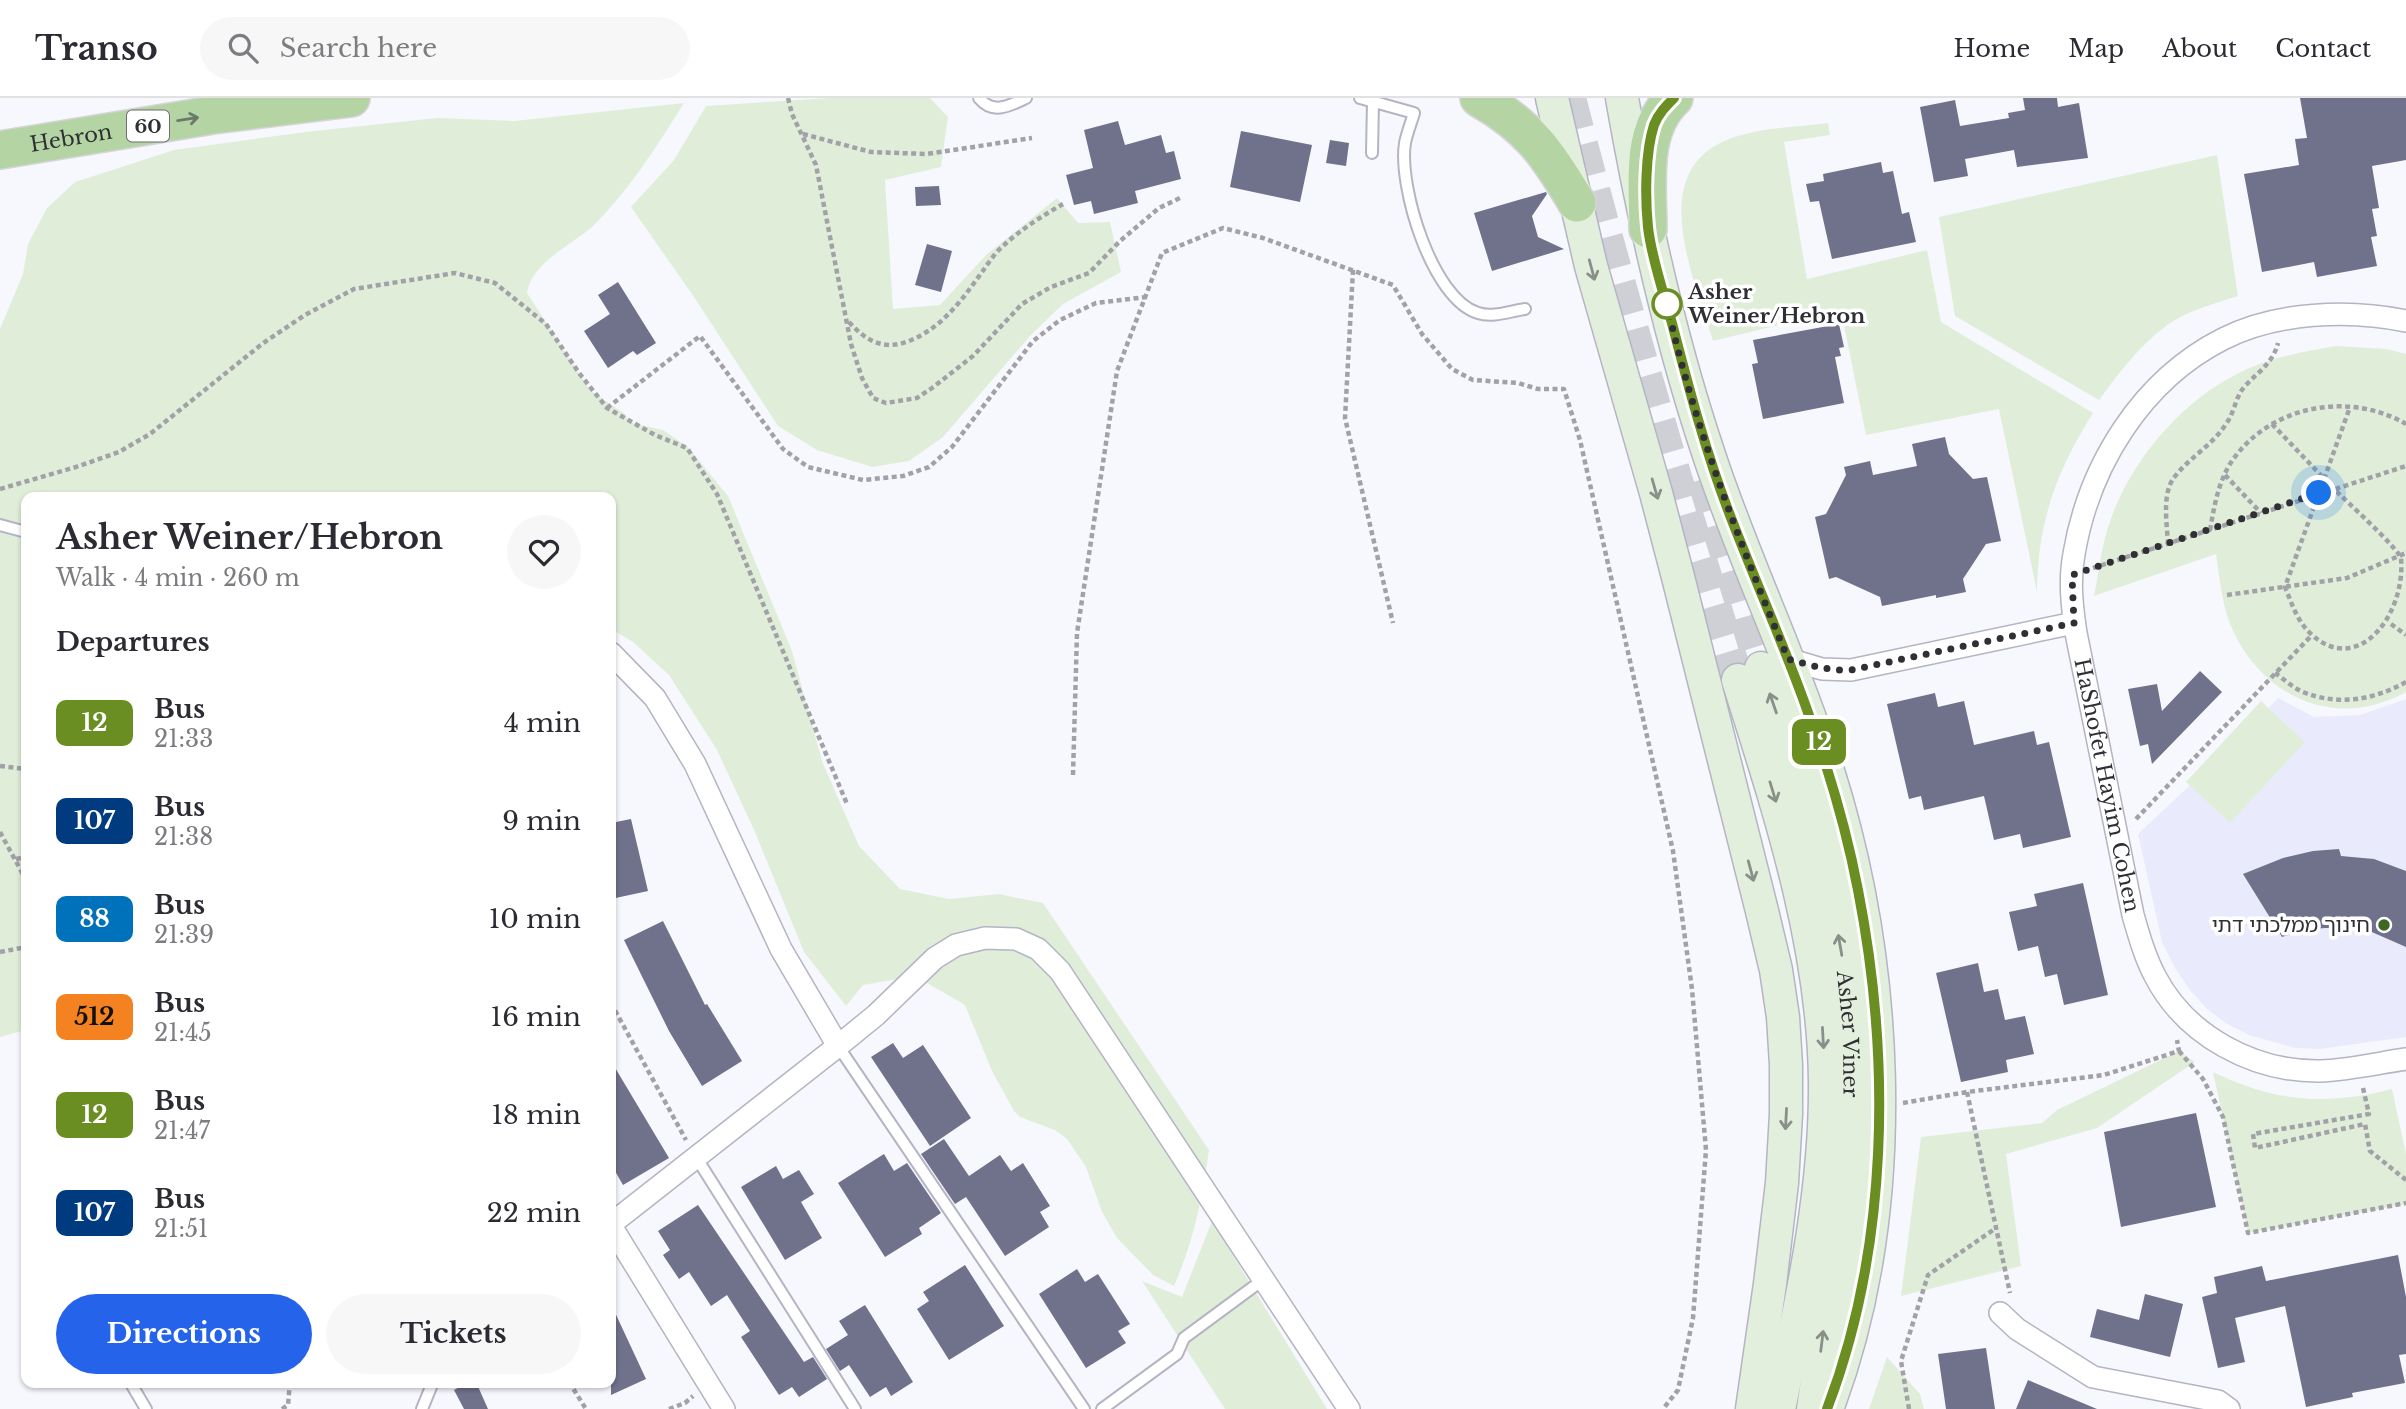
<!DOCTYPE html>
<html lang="en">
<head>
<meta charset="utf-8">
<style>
	body { margin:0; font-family:"Libre Baskerville","Noto Sans Hebrew",serif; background:#f7f7f7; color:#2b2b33; height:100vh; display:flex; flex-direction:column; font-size:26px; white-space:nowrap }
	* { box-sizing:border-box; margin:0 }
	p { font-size:23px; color:#7c7c81 }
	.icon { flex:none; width:38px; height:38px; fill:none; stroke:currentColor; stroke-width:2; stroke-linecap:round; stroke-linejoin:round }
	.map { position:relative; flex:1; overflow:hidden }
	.sheet { position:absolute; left:21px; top:394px; width:595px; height:896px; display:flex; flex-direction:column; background:#fff; border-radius:14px; box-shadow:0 2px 5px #0004 }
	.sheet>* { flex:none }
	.badge { padding:0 14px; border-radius:10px; font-size:24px; line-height:46px }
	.you { position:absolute; width:35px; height:35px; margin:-18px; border:5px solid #fff; border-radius:50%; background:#1a73e8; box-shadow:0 0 0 10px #1a73e833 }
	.map>.badge { position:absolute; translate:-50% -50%; box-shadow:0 0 0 4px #fff }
	h2 { padding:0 35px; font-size:26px; line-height:63px }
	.round { display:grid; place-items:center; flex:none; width:74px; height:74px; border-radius:37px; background:#f7f7f7 }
	.overview { display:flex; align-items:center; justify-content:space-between; height:119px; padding:0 35px }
	h1 { font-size:33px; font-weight:700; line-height:52px }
	.action { display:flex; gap:14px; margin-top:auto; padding:14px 35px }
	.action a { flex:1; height:80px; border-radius:42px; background:#2563eb; color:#fff; font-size:28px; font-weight:700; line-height:80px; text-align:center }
	.action a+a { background:#f7f7f7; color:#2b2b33 }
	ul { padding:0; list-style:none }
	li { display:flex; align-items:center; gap:21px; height:98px; padding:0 35px }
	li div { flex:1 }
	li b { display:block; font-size:26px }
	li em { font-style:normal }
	li .badge { min-width:77px; font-weight:700; text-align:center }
	header { display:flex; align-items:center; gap:42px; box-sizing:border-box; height:98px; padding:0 35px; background:#fff; border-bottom:2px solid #e1e1e2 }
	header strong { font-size:33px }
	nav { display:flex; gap:38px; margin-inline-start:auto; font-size:24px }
	.search { width:490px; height:63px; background:#f7f7f7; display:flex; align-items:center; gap:18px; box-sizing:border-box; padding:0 24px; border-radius:38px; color:#7c7c81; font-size:26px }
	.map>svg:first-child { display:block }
	.built { fill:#eaeafd }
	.green { fill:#e0eed9 }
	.building { fill:#70718b }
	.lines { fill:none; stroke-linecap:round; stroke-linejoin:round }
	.secondary-tunnel { stroke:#cfd0d6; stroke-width:32; stroke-dasharray:32 16; stroke-linecap:butt }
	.service-casing { stroke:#b4b4c4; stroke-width:14 }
	.minor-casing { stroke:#b4b4c4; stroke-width:24 }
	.secondary-casing { stroke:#b4b4c4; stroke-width:35 }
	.trunk-casing { stroke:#d5d5d7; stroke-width:40 }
	.path { stroke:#a1a1a7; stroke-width:4.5; stroke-dasharray:5 3.5; stroke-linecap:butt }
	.service { stroke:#fff; stroke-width:10 }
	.minor { stroke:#fff; stroke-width:21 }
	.secondary { stroke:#e3efdd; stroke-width:32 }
	.trunk { stroke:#b4d4a4; stroke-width:37 }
	.oneway { stroke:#6b7967 }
	.oneway2 { stroke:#898f89 }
	.line-casing { stroke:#fff; stroke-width:16 }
	.line { stroke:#6b8e23; stroke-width:10 }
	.walk { stroke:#2f2f35; stroke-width:7; stroke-dasharray:0 12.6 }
	.stop-dot { fill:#fff; stroke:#6b8e23; stroke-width:3.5 }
	.poi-dot { fill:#3e6723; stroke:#fff; stroke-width:2.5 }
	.labels { text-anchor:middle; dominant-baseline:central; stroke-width:7; stroke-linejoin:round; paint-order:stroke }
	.shield { fill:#fff; stroke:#6d6d72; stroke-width:2 }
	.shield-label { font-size:19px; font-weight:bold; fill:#2f2f35 }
	.street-label { font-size:21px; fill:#2f2f35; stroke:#fff }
	.stop-label { font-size:21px; font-weight:bold; fill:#2f2f35; stroke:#fff; text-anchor:start }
	.poi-label { font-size:21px; fill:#2f2f35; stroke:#fff; text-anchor:end }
</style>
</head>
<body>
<header>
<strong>Transo</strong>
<div class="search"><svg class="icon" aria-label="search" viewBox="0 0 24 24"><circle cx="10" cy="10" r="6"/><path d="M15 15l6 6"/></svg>Search here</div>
<nav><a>Home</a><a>Map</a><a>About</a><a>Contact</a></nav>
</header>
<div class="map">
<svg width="2406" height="1311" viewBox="0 0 2406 1311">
	<rect width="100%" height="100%" fill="#f7f8fe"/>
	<path class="built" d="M 2278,600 L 2314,619 L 2360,617 L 2406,601 L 2406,939 L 2320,951 L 2295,950 L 2249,937 L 2227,926 L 2207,911 L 2190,892 L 2175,870 L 2162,844 L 2138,736 L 2239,641 Z"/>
	<path class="green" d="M 829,0 L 930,0 L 948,19 L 941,69 L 885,82 L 893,211 L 940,207 L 986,157 L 1057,100 L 1078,125 L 1110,124 L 1121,174 L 1063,206 L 1030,238 L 943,339 L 909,363 L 872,369 L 817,352 L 778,328 L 694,199 L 631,109 L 674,62 L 706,8 Z
		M 684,5 C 657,48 630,91 594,127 C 573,147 532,163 527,195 L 590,292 L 625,316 L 629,324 L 663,332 L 688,349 L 728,398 L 792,553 L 822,663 L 859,748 L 900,791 L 949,801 L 999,796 L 1043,805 L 1209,1052 C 1202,1102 1194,1142 1174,1188 L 1153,1177 L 1117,1140 L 1102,1114 L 1086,1069 L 1067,1041 L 1055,1032 L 1020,1019 L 1014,1013 L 992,973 L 965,907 L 915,878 L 863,887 L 846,908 L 804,854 L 755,734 L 717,652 L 669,577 L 633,544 L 611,531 L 611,399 L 26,399 L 26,932 L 0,939 L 0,231 L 23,176 L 28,146 L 47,110 L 75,84 L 174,52 L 305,34 L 437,20 L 514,23 Z
		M 1828,25 L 1830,37 L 1784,44 L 1807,181 L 1927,152 L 1941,224 L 2093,315 C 2056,374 2038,423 2037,494 L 1999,311 L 1866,337 L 1841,212 L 1713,243 C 1694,179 1641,66 1738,38 C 1766,29 1799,29 1828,25 Z
		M 2217,57 L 2238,198 C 2216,205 2184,214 2166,228 C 2139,248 2119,275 2099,302 L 1955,218 L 1939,119 Z
		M 2336,248 L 2387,251 L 2406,256 L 2406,594 C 2339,631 2267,603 2234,535 C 2222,510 2220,483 2216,456 L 2094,498 C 2098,479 2100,459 2105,440 C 2122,373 2177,305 2239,275 C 2270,259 2303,254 2336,248 Z
		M 2261,603 L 2305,644 L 2230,725 L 2186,684 Z
		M 2179,953 L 2195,964 L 2097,1030 L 2006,1056 L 2021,1168 L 1901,1198 L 1921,1039 L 2042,1025 L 2057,1012 Z
		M 2213,974 C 2275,1004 2326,1008 2392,991 L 2406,1056 L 2406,1106 L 2248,1135 Z
		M 1212,1123 L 1327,1311 L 1225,1311 L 1142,1183 L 1182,1199 Z
		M 1887,1259 L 1920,1296 L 1924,1311 L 1869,1311 Z"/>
	<path class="building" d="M 2023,0 L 2057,0 L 2058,9 L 2079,5 L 2088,60 L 2017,69 L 2014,52 L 1965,61 L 1968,78 L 1934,84 L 1920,9 L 1955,2 L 1960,28 L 2009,20 L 2008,15 L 2025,12 Z
		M 2300,0 L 2406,0 L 2406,62 L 2372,68 L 2379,110 L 2372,111 L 2377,138 L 2371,139 L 2377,168 L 2317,179 L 2314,164 L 2262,174 L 2244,76 L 2299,67 L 2295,41 L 2307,40 Z
		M 1118,23 L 1125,47 L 1161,37 L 1166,55 L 1174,53 L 1181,81 L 1135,93 L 1138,105 L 1094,116 L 1091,103 L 1074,107 L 1066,77 L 1093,70 L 1084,32 Z
		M 1241,33 L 1312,47 L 1300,104 L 1230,89 Z
		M 1330,42 L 1349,45 L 1346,68 L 1326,65 Z
		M 1881,64 L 1883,75 L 1893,73 L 1902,116 L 1909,114 L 1916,144 L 1832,161 L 1819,103 L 1810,104 L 1806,86 L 1824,83 L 1823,76 Z
		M 939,88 L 941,107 L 916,108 L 915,89 Z
		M 1546,94 L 1547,96 L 1532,118 L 1538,139 L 1564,151 L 1492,173 L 1474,115 Z
		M 927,146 L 952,153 L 941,194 L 915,187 Z
		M 618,184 L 656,245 L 637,257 L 633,253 L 608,270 L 584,233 L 610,216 L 598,197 Z
		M 1839,226 L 1844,249 L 1839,250 L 1841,258 L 1835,259 L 1844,305 L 1763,321 L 1752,266 L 1758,265 L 1753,242 Z
		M 1945,339 L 1949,356 L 1973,381 L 1987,379 L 2001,443 L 1986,446 L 1963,481 L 1966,494 L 1936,500 L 1936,497 L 1882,508 L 1880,499 L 1836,479 L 1829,481 L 1815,419 L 1826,416 L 1846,377 L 1844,369 L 1870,363 L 1873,377 L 1917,368 L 1912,346 Z
		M 2200,573 L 2222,594 L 2152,666 L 2148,646 L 2140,648 L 2128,591 L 2157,586 L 2162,613 Z
		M 1935,595 L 1938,609 L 1964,603 L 1974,647 L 2034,633 L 2037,647 L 2049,644 L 2071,739 L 2023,750 L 2020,736 L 1994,742 L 1984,698 L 1924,712 L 1921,698 L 1909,701 L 1887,606 Z
		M 631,721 L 648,793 L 611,801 L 611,725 Z
		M 2339,751 L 2341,758 L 2374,761 L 2406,773 L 2406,849 L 2365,831 L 2325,830 L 2304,832 L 2282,839 L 2243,776 L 2283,760 L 2313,753 Z
		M 2083,785 L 2108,897 L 2064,907 L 2057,876 L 2045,879 L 2038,848 L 2018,853 L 2009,814 L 2037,808 L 2034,796 Z
		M 663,823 L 705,907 L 707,906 L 742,963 L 702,988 L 669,933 L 624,842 Z
		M 1978,865 L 1984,894 L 1998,891 L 2005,922 L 2025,918 L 2034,956 L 2006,962 L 2008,974 L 1961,984 L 1936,875 Z
		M 893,945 L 903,960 L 923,947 L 971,1020 L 930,1048 L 871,959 Z
		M 611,963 L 669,1060 L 623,1087 L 611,1066 Z
		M 2196,1015 L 2216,1109 L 2121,1129 L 2104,1034 Z
		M 944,1041 L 969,1078 L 1000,1057 L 1011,1073 L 1023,1065 L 1050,1108 L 1040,1114 L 1049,1129 L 1005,1158 L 966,1099 L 955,1106 L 921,1056 Z
		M 884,1056 L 894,1073 L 907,1065 L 941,1115 L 919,1130 L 922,1136 L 885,1159 L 838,1085 Z
		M 776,1068 L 783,1081 L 799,1072 L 814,1096 L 801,1104 L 822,1140 L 785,1162 L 741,1089 Z
		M 698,1107 L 804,1264 L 813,1259 L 827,1281 L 799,1299 L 792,1289 L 779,1297 L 741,1239 L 750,1233 L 727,1197 L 711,1208 L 689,1174 L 679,1181 L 663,1157 L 670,1152 L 658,1133 Z
		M 2398,1157 L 2406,1199 L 2406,1256 L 2399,1257 L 2405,1285 L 2352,1295 L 2353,1299 L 2306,1309 L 2285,1208 L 2235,1220 L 2245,1264 L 2218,1270 L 2202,1199 L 2217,1195 L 2214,1179 L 2262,1168 L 2266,1183 Z
		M 965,1167 L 1004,1228 L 949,1262 L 917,1211 L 929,1203 L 923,1194 Z
		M 1077,1171 L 1085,1184 L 1098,1176 L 1130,1226 L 1118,1233 L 1126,1245 L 1086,1270 L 1039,1196 Z
		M 2145,1196 L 2183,1206 L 2170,1259 L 2090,1239 L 2097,1211 L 2139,1222 Z
		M 611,1206 L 646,1281 L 611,1297 Z
		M 865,1207 L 913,1284 L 891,1298 L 886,1289 L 870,1299 L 849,1267 L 840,1273 L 826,1251 L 848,1237 L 839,1223 Z
		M 1986,1250 L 1995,1311 L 1946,1311 L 1938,1256 Z
		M 2028,1282 L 2097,1311 L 2016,1311 Z
		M 469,1284 L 476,1284 L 488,1311 L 464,1311 L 454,1292 Z"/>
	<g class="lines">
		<path class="secondary-tunnel" d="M 1570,0 C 1620,196 1678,389 1738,582
			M 1703,381 L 1761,570"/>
		<g class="service-casing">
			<path id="service" d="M 979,0 C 993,17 1009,8 1026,0
				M 1360,0 L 1414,15 C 1411,25 1407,35 1405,45 C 1398,88 1432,201 1478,215 C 1493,220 1510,213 1525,211
				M 1372,55 L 1373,4
				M 0,427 L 26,434
				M 838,948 L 1084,1311
				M 696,1059 L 855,1311
				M 130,1284 L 146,1311
				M 422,1311 L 433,1284
				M 1102,1311 L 1177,1256 L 1184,1240 L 1264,1181"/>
		</g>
		<g class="minor-casing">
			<g id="minor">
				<path id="s1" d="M 2406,223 C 2349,211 2276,214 2223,241 C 2142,282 2089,367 2074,456 C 2069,482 2072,509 2076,535 L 2133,817 C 2139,838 2145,859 2155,878 C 2186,938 2254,974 2320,973 C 2349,972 2378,965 2406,961"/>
				<path d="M 611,555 L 655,600 L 695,666 L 781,851 L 838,948"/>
				<path d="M 1788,561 L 1822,571 L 1851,572 L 2074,525"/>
				<path d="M 611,1126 L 838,948 L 876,917 L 935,860 L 956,847 L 985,840 L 1016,841 L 1038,851 L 1060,873 L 1349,1311"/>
				<path d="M 611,1128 L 724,1311"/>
				<path d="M 2000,1215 L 2017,1231 L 2093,1279 L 2218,1303 L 2229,1311"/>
			</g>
		</g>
		<g class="secondary-casing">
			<g id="secondary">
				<path d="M 1552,0 L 1591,168 L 1656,395 L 1678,479 L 1762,813 L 1776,872 L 1783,919 L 1786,967 L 1786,1016 L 1782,1085 L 1770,1186 L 1752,1311"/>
				<path d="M 1622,0 C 1643,120 1670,241 1709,357 C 1741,454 1785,546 1818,643 C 1890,850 1905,1104 1827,1311"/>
				<path id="s2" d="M 1761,570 L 1799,681 L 1827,781 L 1842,856 L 1850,932 L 1851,1028 L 1848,1074 L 1813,1311"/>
				<path d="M 1738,582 C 1779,712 1824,847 1825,985 C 1826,1094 1801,1205 1779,1311"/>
			</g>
		</g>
		<g class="trunk-casing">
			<g id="trunk">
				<path d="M 1479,0 C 1530,29 1548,56 1577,105"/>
				<path id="s3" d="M 0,52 L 213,17 L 351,0"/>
				<path d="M 1648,131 C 1648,87 1639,33 1674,0"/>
			</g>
		</g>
		<path class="path" d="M 788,0 L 792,16 L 816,67 L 851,246 L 862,280 L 873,300 L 886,305 L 917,300 L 932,290 L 973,258 L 1022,206 L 1051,189 L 1089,175 L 1120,143 L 1159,110 L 1180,100
			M 803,36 L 871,54 L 927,56 L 1032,40
			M 1353,172 L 1345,320 L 1393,525
			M 849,224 C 866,243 884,253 909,243 C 942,230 962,202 982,174 C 988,166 994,156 1002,149 C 1020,132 1042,118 1063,106
			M 607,310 L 700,238 L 783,351 L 808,369 L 863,382 L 903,378 L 929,369 L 952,349 L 1033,243 L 1060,222 L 1096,205 L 1146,199
			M 2272,326 L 2334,391 C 2345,402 2397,449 2401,460 C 2406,518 2357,579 2311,536 C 2297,523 2292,506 2285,489 L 2350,309
			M 2225,377 L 2261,415
			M 0,391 L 76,369 L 119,354 L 150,336 L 262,246 L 305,217 L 354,191 L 455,175 L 495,185 L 546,226 L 579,275 L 607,310 L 655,337 L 687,350 L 717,396 L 847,706
			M 2210,432 C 2214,409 2218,386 2230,366 C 2267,308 2348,292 2406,326
			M 2168,446 C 2167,426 2162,398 2173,381 C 2188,360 2212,348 2226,326 C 2235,314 2235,299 2245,288 C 2258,274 2273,265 2278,245
			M 2093,470 L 2406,368
			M 2227,497 L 2347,480 L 2406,455
			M 2391,526 L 2406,537
			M 2275,575 C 2284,581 2293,590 2303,594 C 2338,608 2374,602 2406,584
			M 0,668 L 26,671
			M 1073,677 L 1077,535 L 1117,273 L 1162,155 L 1223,130 L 1263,140 L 1393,187 L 1422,236 L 1452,271 L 1473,282 L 1518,285 L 1538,291 L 1564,291 L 1580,342 L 1673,753 L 1692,891 L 1706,1052 L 1693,1220 L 1678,1292 L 1663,1311
			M 2136,721 L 2312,537
			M 0,734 L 26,782
			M 16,761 L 26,759
			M 0,854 L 26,849
			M 611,905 L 686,1042
			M 2179,953 L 2203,981 L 2223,1019 L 2248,1135 L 2406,1105
			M 2363,990 L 2369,1016 L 2253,1036 L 2255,1050 L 2365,1026 L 2370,1053 L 2406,1082
			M 1967,994 L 2010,1195
			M 1903,1005 L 1967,994 L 2104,977 L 2179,953 L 2177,942
			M 569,1284 L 586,1311
			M 282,1311 L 288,1307 L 290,1284
			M 669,1311 L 685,1305 L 693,1298
			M 1909,1311 L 1901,1263 L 1928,1177 L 1996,1130"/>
		<use href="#service" class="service"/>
		<use href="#minor" class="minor"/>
		<use href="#secondary" class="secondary"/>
		<use href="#trunk" class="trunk"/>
	</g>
	<defs><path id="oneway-shaft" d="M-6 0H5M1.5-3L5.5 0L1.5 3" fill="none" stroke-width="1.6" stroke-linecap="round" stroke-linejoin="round" transform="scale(1.75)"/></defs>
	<use class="oneway" href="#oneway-shaft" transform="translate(188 21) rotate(-9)"/>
	<g class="oneway2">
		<use href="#oneway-shaft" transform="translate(1592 172) rotate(75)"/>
		<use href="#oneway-shaft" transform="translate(1655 391) rotate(74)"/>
		<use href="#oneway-shaft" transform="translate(1773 605) rotate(-109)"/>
		<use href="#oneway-shaft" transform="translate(1773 694) rotate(73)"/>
		<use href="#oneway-shaft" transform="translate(1751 773) rotate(75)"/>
		<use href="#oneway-shaft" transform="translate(1840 847) rotate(-100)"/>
		<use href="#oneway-shaft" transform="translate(1823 940) rotate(87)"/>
		<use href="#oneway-shaft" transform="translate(1786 1021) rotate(93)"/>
		<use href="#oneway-shaft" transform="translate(1822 1243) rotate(-83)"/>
	</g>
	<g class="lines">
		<g class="line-casing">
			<path id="line" d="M 1674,0 C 1666,8 1658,16 1654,27 C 1645,55 1645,100 1648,129 C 1651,159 1665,199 1673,229 C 1689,290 1705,352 1728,412 C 1753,478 1782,542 1806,609 C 1828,669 1846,729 1858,792 C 1891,961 1889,1149 1827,1311"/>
		</g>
		<use href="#line" class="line"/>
		<path class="walk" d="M 1667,206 C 1694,329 1740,445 1788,561 C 1809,567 1828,573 1851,572 L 2074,525 L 2072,477 L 2319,395"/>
	</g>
	<circle class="stop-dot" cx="1667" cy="206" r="14"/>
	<circle class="poi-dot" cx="2384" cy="827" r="7"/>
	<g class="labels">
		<rect class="shield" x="127" y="12.5" width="42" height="31" rx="5"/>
		<g class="shield-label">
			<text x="148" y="28">60</text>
		</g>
		<g class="street-label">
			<text stroke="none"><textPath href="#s3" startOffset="72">Hebron</textPath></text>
			<text stroke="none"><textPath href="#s1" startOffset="693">HaShofet Hayim Cohen</textPath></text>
			<text stroke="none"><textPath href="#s2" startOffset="378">Asher Viner</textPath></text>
		</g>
		<g class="stop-label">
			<text x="1688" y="194">Asher<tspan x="1688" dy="24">Weiner/Hebron</tspan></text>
		</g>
		<g class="poi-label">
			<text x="2370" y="827">חינוך ממלכתי דתי</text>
		</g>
	</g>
</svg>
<div class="you" style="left:2319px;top:395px"></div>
<b class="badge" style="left:1819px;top:644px;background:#6b8e23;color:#fff">12</b>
<section class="sheet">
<div class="overview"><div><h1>Asher Weiner/Hebron</h1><p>Walk · 4 min · 260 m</p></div><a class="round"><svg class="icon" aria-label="heart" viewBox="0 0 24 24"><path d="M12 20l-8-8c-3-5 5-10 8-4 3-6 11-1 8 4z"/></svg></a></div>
<h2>Departures</h2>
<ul>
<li><span class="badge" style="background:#6b8e23;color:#fff">12</span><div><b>Bus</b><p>21:33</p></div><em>4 min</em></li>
<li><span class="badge" style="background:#003b80;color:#fff">107</span><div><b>Bus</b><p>21:38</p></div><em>9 min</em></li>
<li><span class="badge" style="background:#0072bc;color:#fff">88</span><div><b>Bus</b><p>21:39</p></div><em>10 min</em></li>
<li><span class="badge" style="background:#f58220;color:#111">512</span><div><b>Bus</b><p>21:45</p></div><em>16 min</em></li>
<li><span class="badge" style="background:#6b8e23;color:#fff">12</span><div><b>Bus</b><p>21:47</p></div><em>18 min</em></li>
<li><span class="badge" style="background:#003b80;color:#fff">107</span><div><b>Bus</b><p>21:51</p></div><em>22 min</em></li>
</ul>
<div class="action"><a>Directions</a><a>Tickets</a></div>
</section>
</div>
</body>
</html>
